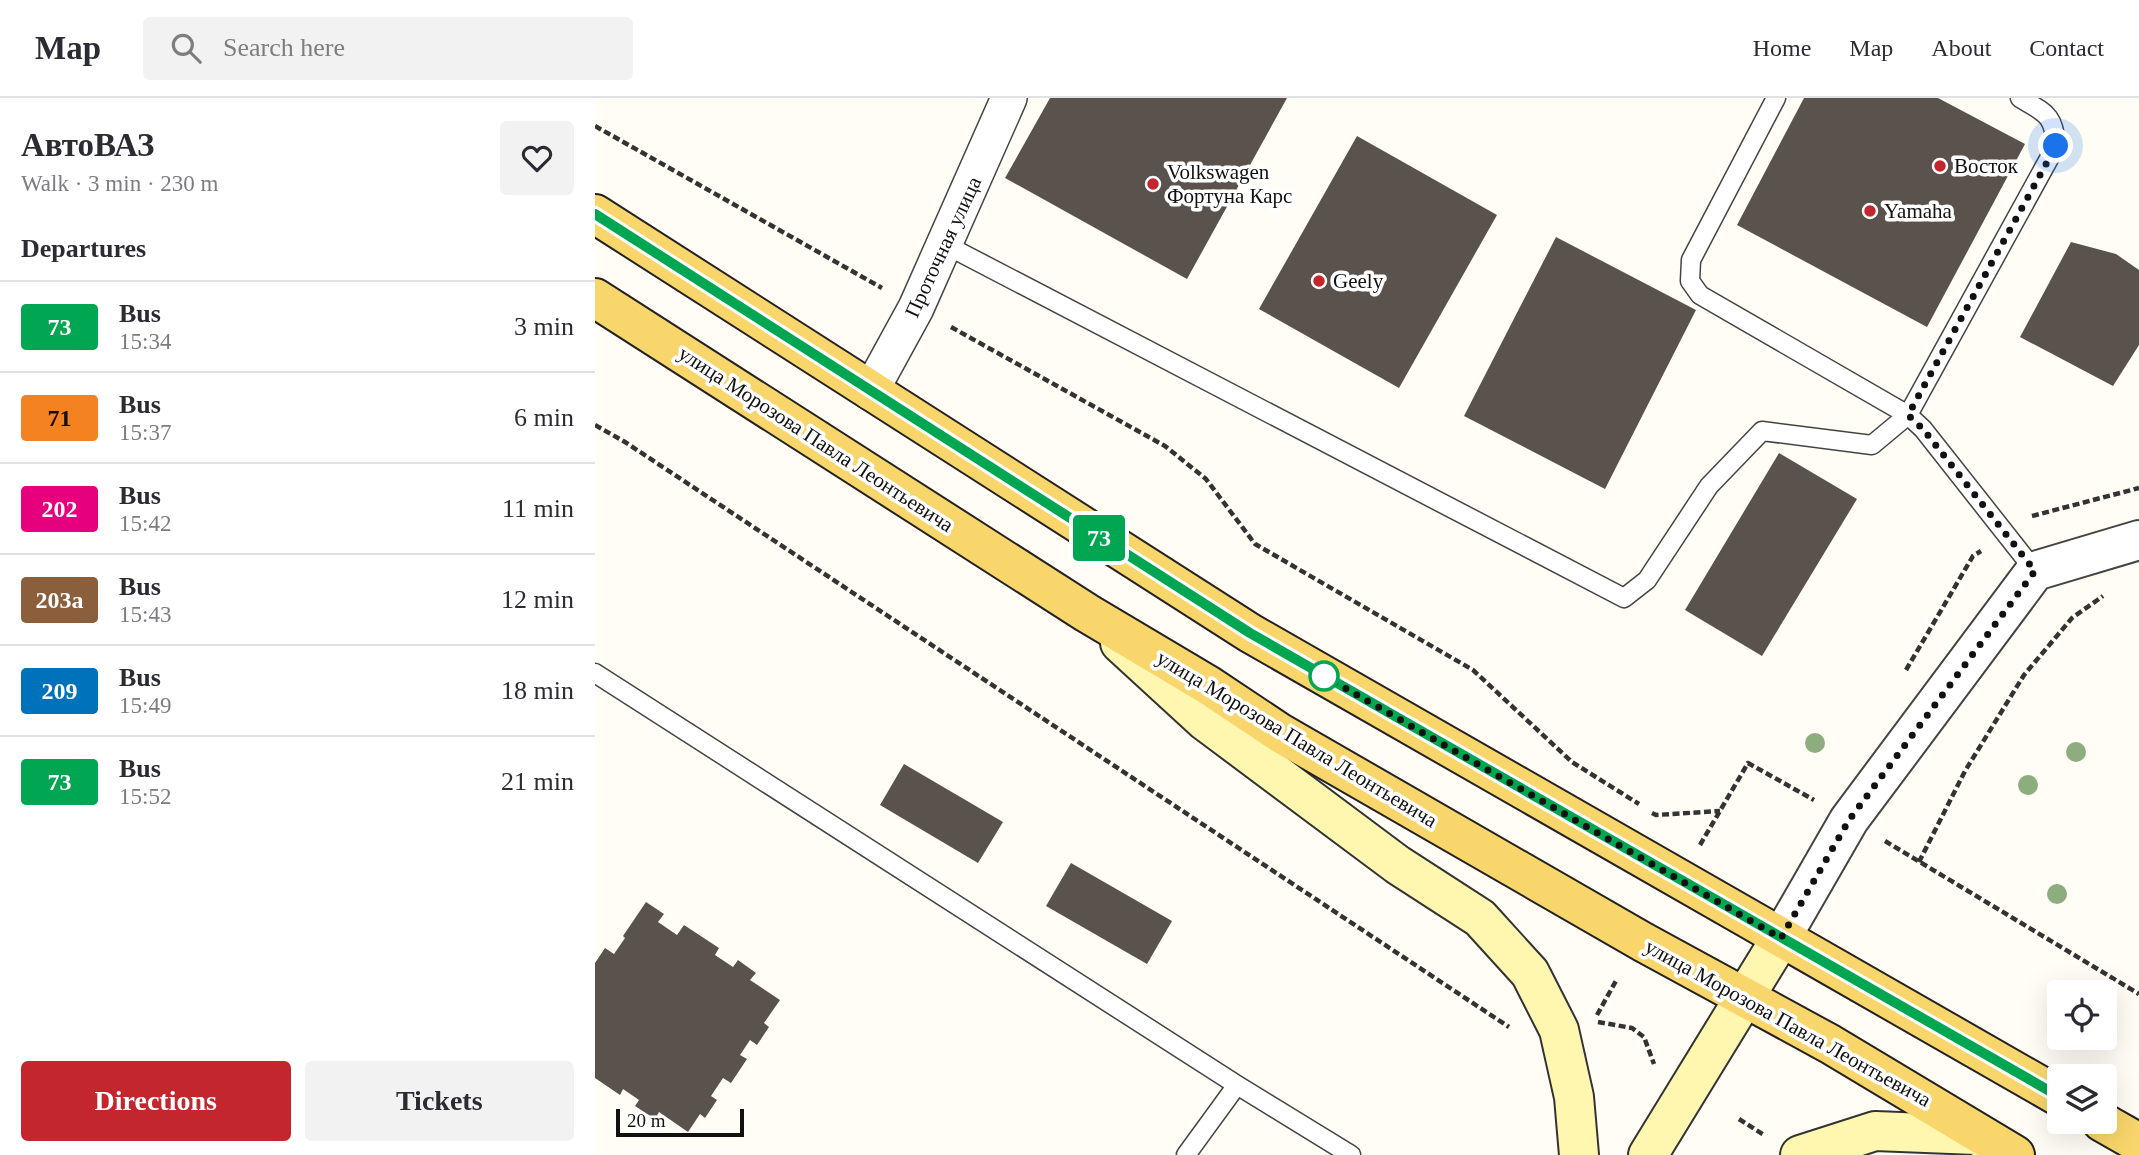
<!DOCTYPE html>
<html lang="en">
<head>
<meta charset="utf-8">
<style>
	body { margin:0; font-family:"Times New Roman",serif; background:#f2f2f3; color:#2b2b33; height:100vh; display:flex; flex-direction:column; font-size:26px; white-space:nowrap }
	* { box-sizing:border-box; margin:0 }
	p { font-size:23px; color:#7c7c81 }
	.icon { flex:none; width:38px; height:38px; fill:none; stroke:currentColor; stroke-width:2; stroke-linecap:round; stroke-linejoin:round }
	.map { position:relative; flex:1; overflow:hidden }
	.panel { display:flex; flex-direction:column; background:#fff; width:595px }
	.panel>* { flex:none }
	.badge { padding:0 14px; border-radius:5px; font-size:24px; line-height:46px }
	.controls { position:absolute; left:1452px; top:882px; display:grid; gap:14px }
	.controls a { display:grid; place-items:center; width:70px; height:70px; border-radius:7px; background:#fff; box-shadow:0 7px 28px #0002; font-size:35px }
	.scale { position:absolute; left:21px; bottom:18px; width:128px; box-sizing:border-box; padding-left:7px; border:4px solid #111; border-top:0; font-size:19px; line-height:24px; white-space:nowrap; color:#111; -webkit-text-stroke:5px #fff; paint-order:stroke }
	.you { position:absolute; width:35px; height:35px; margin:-18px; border:5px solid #fff; border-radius:50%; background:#1a73e8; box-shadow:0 0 0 10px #1a73e833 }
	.map>.badge { position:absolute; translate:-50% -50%; box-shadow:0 0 0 4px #fff }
	h2 { padding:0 21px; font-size:26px; line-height:63px }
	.round { display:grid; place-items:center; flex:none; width:74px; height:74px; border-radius:7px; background:#f2f2f3 }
	.headline { display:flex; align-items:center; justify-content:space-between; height:119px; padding:0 21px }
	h1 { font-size:33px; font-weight:700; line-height:52px }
	.button { display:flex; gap:14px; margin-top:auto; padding:14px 21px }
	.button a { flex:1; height:80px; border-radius:7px; background:#c4262e; color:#fff; font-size:28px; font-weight:700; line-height:80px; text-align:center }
	.button a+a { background:#f2f2f3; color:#2b2b33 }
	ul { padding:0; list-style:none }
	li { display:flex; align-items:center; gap:21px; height:91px; padding:0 21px; border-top:2px solid #e1e1e2 }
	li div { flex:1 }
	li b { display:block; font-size:26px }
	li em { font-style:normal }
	li .badge { min-width:77px; font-weight:700; text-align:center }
	header { display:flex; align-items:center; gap:42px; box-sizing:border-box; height:98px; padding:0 35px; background:#fff; border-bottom:2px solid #e1e1e2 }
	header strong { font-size:33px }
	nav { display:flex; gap:38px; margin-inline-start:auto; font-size:24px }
	.search { width:490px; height:63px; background:#f2f2f3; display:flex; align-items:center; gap:18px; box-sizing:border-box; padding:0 24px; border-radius:7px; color:#7c7c81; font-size:26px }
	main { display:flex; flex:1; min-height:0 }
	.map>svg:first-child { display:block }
	.building { fill:#5a524d }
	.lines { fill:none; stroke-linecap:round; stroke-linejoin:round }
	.service-casing { stroke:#444; stroke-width:21 }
	.minor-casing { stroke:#444; stroke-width:38 }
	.tertiary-casing { stroke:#444; stroke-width:42 }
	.secondary-casing { stroke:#333; stroke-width:42 }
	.primary-casing { stroke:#222; stroke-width:42 }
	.path { stroke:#333; stroke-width:4.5; stroke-dasharray:7 3.5; stroke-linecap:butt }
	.service { stroke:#fff; stroke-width:18 }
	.minor { stroke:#fff; stroke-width:35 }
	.tertiary { stroke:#fff; stroke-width:38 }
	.secondary { stroke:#fff6b0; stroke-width:38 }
	.primary { stroke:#f9d66b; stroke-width:38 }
	.tree { fill:#8dad7f }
	.line-casing { stroke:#fff; stroke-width:16 }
	.line { stroke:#00a651; stroke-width:10 }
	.walk { stroke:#111; stroke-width:7; stroke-dasharray:0 12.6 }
	.poi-dot { fill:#c4262e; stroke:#fff; stroke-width:2.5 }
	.stop-dot { fill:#fff; stroke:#00a651; stroke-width:3.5 }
	.labels { text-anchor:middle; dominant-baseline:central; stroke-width:7; stroke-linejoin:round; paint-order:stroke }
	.poi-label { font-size:21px; fill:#111; stroke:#fff; text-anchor:start }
	.street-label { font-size:21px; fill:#111; stroke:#fff }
</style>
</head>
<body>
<header>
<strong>Map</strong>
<div class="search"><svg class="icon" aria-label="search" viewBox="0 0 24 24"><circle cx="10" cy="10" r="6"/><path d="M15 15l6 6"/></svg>Search here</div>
<nav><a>Home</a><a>Map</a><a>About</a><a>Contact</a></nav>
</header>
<main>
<section class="panel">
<div class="headline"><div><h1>АвтоВАЗ</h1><p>Walk · 3 min · 230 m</p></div><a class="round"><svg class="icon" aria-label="heart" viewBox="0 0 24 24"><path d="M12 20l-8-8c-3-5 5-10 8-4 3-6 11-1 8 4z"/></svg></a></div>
<h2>Departures</h2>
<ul>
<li><span class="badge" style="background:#00a651;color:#fff">73</span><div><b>Bus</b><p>15:34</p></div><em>3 min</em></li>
<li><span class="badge" style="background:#f58220;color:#111">71</span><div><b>Bus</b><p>15:37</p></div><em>6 min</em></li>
<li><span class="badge" style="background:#e6007e;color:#fff">202</span><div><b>Bus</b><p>15:42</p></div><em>11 min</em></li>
<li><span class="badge" style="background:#8b5e3c;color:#fff">203а</span><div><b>Bus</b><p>15:43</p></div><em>12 min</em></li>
<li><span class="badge" style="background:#0072bc;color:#fff">209</span><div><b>Bus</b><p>15:49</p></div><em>18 min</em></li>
<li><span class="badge" style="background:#00a651;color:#fff">73</span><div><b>Bus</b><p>15:52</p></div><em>21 min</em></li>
</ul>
<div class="button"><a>Directions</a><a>Tickets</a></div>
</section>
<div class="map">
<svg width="1544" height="1057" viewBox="0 0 1544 1057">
	<rect width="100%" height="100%" fill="#fffdf5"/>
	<path class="building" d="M 455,0 L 692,0 L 592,181 L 410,80 Z
		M 1209,0 L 1343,0 L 1430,46 L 1332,229 L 1142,127 Z
		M 762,38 L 902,117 L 804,290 L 664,211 Z
		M 961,139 L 1101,212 L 1010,391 L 869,318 Z
		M 1476,144 L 1521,156 L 1544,172 L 1544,247 L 1518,288 L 1425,239 Z
		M 1184,355 L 1262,401 L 1167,558 L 1090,512 Z
		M 309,666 L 408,724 L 383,765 L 285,707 Z
		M 476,765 L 577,823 L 552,866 L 451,808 Z
		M 51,804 L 69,816 L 63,824 L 82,837 L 89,827 L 124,850 L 120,857 L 138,869 L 143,862 L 161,875 L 155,882 L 185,902 L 169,925 L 174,929 L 162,947 L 155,942 L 145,957 L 152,961 L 136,985 L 128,980 L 116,998 L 122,1002 L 110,1020 L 105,1016 L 93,1034 L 64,1014 L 60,1021 L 40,1008 L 44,1002 L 28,991 L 25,997 L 0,980 L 0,865 L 10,850 L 19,856 L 30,840 L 28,838 Z"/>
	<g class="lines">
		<g class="service-casing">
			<path id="service" d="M 1181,0 L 1096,162 L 1095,183 L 1105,197 L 1313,317 L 1328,331 L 1440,473
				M 351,147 L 1029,500 L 1052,482 L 1114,388 L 1167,333 L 1277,347 L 1313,317 L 1461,48 C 1459,16 1450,15 1425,0
				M 0,575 L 642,987 L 756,1057
				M 591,1057 L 642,987"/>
		</g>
		<g class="minor-casing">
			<path id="minor" d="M 275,294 L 321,210 L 414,0"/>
		</g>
		<g class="tertiary-casing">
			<path id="tertiary" d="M 1186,840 L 1254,722 L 1440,473 L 1544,442"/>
		</g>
		<g class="secondary-casing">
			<path id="secondary" d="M 525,545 L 610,623 L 803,767 L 885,820 L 935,875 L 964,932 L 979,999 L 984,1057
				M 1053,1057 L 1186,840
				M 1205,1057 L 1280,1033 L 1381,1037 L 1396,1045"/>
		</g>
		<g class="primary-casing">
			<path id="primary" d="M 0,116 L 655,535 L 1465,999
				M 0,200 L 492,515 L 613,587 L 685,635 L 1048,844 L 1235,946 L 1420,1057
				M 1507,1024 L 1544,1045"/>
		</g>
		<path class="path" d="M 0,28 L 287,190
			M 356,229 L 570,348 L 611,381 L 660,446 L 878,572 L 977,664 L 1044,706
			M 0,327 L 30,344 L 914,929
			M 1437,418 L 1544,390
			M 1311,572 L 1378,458 L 1386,453
			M 1057,715 L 1061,717 L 1125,713
			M 1290,743 L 1544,896
			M 1105,747 L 1153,665 L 1219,702
			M 1324,764 L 1370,673 L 1429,577 L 1477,520 L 1508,498
			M 1002,917 L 1022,881
			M 1003,924 L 1037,930 L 1049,939 L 1059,966
			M 1144,1021 L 1169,1037"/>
		<use href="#service" class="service"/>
		<use href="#minor" class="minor"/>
		<use href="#tertiary" class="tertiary"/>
		<use href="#secondary" class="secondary"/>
		<use href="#primary" class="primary"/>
	</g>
	<g class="tree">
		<circle cx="1220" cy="645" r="10"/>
		<circle cx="1481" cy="654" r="10"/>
		<circle cx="1433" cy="687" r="10"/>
		<circle cx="1462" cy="796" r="10"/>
	</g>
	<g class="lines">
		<g class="line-casing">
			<path id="line" d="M 0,116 L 655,535 L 1465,999"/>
		</g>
		<use href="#line" class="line"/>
		<path class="walk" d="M 729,578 L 1186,840 L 1254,722 L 1440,473 L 1328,331 L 1313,317 L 1461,48"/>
	</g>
	<g class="poi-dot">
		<circle cx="1345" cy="68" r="7"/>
		<circle cx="558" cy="86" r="7"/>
		<circle cx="1275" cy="113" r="7"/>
		<circle cx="724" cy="183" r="7"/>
	</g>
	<circle class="stop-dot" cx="729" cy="578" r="14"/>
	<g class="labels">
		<g class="poi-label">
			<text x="1359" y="68">Восток</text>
			<text x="572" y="74">Volkswagen<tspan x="572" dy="24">Фортуна Карс</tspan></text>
			<text x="1289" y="113">Yamaha</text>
			<text x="738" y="183">Geely</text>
		</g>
		<g class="street-label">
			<text transform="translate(348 149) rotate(-65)">Проточная улица</text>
			<text transform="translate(221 341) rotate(33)">улица Морозова Павла Леонтьевича</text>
			<text transform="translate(702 641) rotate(31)">улица Морозова Павла Леонтьевича</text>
			<text transform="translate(1193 925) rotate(29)">улица Морозова Павла Леонтьевича</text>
		</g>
	</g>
</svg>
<div class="controls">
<a><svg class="icon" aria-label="locate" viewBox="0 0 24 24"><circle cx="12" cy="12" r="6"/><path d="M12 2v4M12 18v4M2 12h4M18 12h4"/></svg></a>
<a><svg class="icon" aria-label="layers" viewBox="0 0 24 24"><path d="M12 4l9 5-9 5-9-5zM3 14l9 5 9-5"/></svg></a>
</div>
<div class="scale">20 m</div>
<div class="you" style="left:1461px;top:48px"></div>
<b class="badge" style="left:504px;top:440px;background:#00a651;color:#fff">73</b>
</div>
</main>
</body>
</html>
